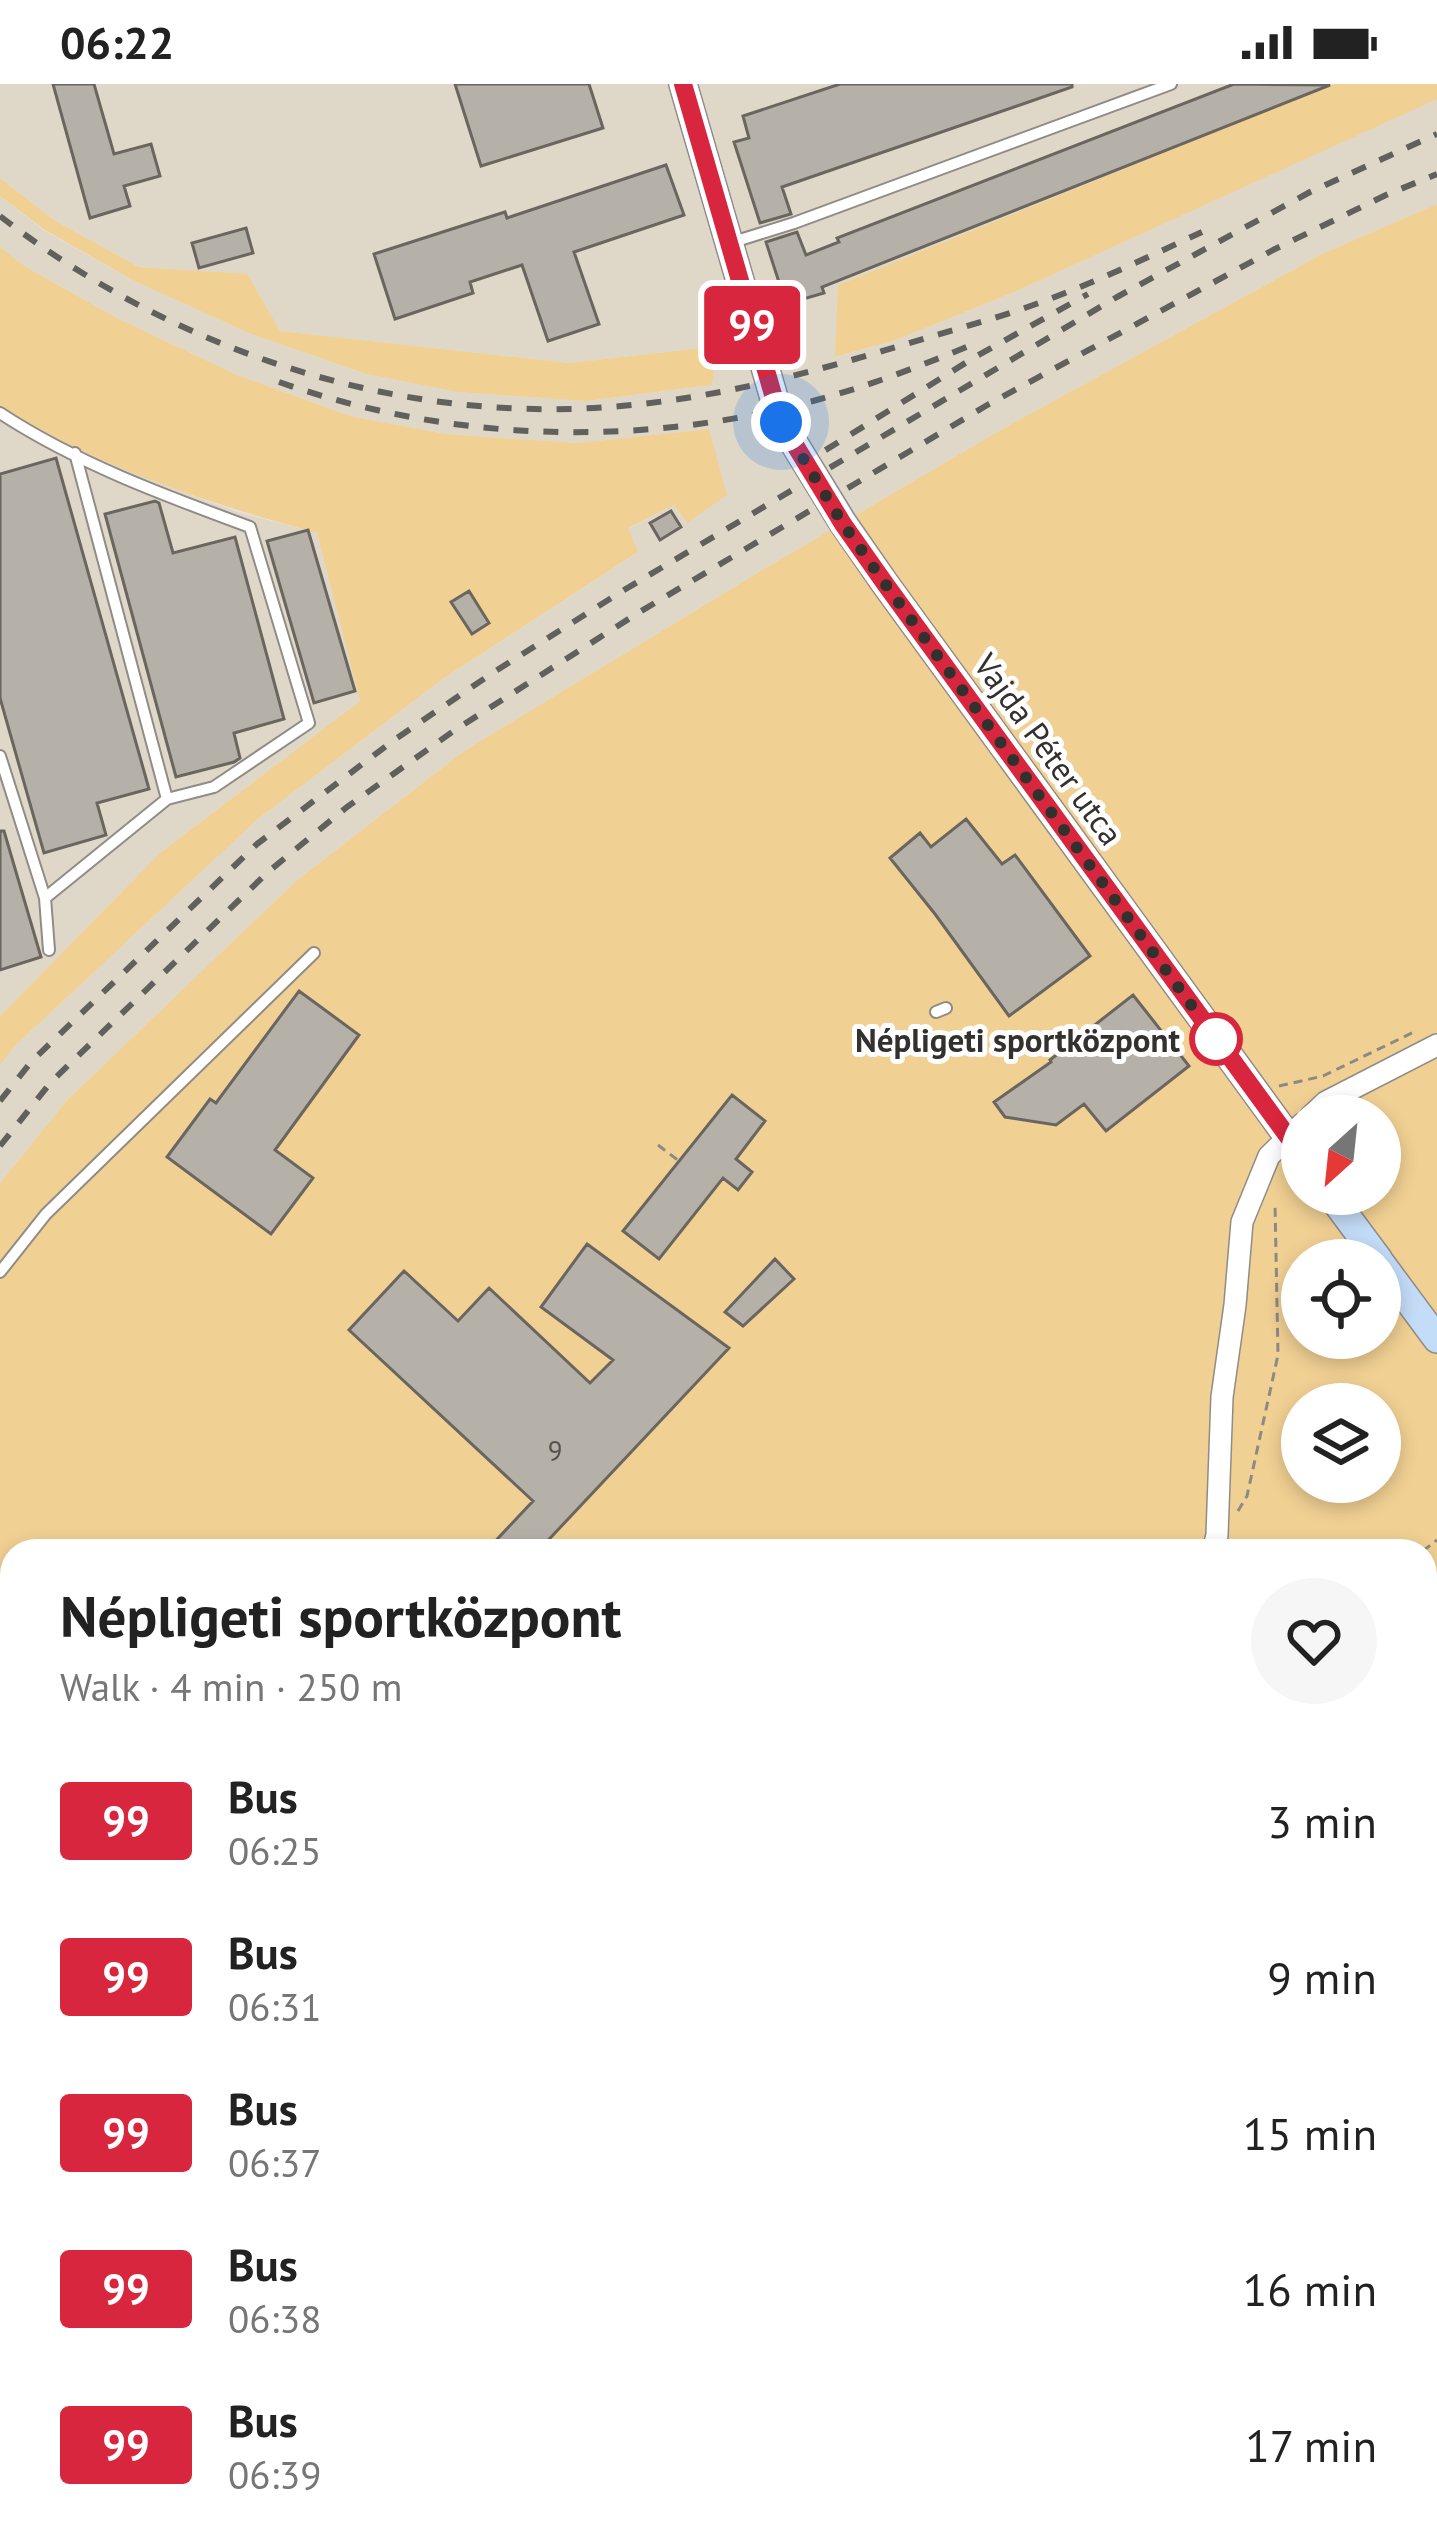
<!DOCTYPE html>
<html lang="en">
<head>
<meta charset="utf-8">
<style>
	body { margin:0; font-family:"PT Sans",sans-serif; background:#f6f6f6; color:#222; height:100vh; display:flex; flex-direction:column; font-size:45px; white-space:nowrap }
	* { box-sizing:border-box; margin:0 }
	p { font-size:39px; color:#767676 }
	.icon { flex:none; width:66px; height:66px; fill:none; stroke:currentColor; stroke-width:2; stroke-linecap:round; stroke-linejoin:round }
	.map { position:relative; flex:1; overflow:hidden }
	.drawer { position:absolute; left:0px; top:1455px; width:1437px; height:1011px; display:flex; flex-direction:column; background:#fff; border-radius:36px 36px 0 0; box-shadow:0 6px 18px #0003 }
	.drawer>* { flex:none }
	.badge { padding:0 24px; border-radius:9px; font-size:42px; line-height:78px }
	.needle { width:78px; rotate:207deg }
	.fabs { position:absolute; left:1281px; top:1011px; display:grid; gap:24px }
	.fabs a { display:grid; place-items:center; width:120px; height:120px; border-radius:50%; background:#fff; box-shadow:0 6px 18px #0003; font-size:60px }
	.you { position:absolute; width:60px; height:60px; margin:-30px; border:9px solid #fff; border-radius:50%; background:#1a73e8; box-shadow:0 0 0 18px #1a73e833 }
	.map>.badge { position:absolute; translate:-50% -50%; box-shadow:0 0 0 6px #fff }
	.round { display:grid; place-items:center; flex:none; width:126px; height:126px; border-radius:63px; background:#f6f6f6 }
	.summary { display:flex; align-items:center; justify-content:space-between; height:204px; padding:0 60px }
	h1 { font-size:57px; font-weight:700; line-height:90px }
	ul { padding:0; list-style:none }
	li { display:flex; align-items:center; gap:36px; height:156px; padding:0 60px }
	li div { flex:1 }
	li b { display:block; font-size:45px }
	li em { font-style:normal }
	li .badge { min-width:132px; font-weight:700; text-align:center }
	.status { display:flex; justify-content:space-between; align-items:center; height:84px; padding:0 60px; background:#fff; direction:ltr }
	.status svg { height:33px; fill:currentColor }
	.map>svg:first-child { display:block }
	.built { fill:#dfd8c9 }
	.green { fill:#f1d093; fill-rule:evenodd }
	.building { fill:#b5b1a9; stroke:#6a665f; stroke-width:3 }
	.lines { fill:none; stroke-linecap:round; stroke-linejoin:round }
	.lane-casing { stroke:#908c85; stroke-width:14 }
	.street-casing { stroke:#908c85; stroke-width:24 }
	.secondary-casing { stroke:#908c85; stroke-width:30 }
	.primary-casing { stroke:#c2c1c0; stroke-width:33 }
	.path { stroke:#8d8a84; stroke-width:3; stroke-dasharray:9 6; stroke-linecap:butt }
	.lane { stroke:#fff; stroke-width:10 }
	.street { stroke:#fff; stroke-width:21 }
	.secondary { stroke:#c3dcf7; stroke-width:27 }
	.primary { stroke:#88b9ee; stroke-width:30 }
	.rail { stroke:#62605c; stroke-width:6; stroke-dasharray:15 15; stroke-linecap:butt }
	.line-casing { stroke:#fff; stroke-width:27 }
	.line { stroke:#d7263d; stroke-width:18 }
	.walk { stroke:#33312e; stroke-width:12; stroke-dasharray:0 21.6 }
	.stop-dot { fill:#fff; stroke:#d7263d; stroke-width:6 }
	.labels { text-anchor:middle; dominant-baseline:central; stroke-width:10; stroke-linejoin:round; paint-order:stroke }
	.number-label { font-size:27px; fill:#54514d }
	.street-label { font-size:33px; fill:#33312e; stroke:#fff }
	.stop-label { font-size:33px; font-weight:bold; fill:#33312e; stroke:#fff; text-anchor:end }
</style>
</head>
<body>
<div class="status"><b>06:22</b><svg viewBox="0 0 49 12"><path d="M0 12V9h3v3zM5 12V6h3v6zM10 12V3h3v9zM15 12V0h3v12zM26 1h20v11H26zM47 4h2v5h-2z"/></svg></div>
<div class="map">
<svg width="1437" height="2464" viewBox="0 0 1437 2464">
	<rect width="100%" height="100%" fill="#e7e3db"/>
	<path class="built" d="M 0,0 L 1333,0 L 838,201 L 836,273 L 896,256 L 1012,209 L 1437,14 L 1437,120 L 1322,170 L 997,348 L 764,485 L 464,667 L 296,797 L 68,1015 L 0,1099 L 0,981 L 16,961 L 258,735 L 444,594 L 637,469 L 627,445 L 674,421 L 686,438 L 709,345 L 578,359 L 446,350 L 350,332 L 235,290 L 117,234 L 26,183 L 0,163 L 0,112 L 45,147 L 134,197 L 251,250 L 366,290 L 457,308 L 586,317 L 712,301 L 717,262 L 570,279 L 279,247 L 247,191 L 139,183 L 54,136 L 0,94 Z
		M 0,321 L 36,345 L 158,399 L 238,428 L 317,449 L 360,617 L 160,769 L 0,932 Z"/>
	<path class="green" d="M 1333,0 L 1437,0 L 1437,15 L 1012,209 L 896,256 L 835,273 L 838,201 Z
		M 0,94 L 54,136 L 139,183 L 247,190 L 280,247 L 570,279 L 718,262 L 712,301 L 586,317 L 457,308 L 366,290 L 251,250 L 134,197 L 45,146 L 0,112 Z
		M 1437,120 L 1437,2464 L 458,2464 L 469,2454 L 1425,2454 L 1425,1467 L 12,1467 L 12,1702 L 0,1685 L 0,1099 L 68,1015 L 296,797 L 464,667 L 764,485 L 997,348 L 1322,170 ZM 1302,1032 L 1380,1032 L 1380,1110 L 1302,1110 ZM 1302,1176 L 1380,1176 L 1380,1254 L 1302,1254 ZM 1302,1320 L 1380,1320 L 1380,1398 L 1302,1398 Z
		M 0,163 L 26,183 L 117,234 L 235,290 L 350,332 L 446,350 L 577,359 L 709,345 L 727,411 L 687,439 L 674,421 L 628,444 L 638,468 L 444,594 L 258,735 L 16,961 L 0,981 L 0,932 L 160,769 L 360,617 L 317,449 C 208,419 95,383 0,321 Z"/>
	<path class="building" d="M 53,0 L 94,0 L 114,70 L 151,60 L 160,92 L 124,102 L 130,122 L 90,134 Z
		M 455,0 L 589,0 L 603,44 L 481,82 Z
		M 840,0 L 1072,0 L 1072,3 L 782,103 L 791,130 L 760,139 L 734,58 L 749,54 L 743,32 Z
		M 1234,0 L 1330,1 L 822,203 L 824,209 L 786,220 L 766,158 L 797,148 L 806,171 L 839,158 L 837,154 Z
		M 666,81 L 684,131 L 574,168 L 599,240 L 548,257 L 522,181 L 470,198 L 473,209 L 395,235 L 374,170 L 505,128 L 507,134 Z
		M 246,144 L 253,169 L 199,184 L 192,159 Z
		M 56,374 L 149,705 L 97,719 L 106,751 L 44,769 L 0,614 L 0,390 Z
		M 155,417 L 159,419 L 173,469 L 235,453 L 284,635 L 234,649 L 240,674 L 234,678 L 176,693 L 105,430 Z
		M 671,427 L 681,443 L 660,456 L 650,439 Z
		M 308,446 L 355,607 L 314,619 L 267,457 Z
		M 469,507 L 489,539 L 472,550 L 451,518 Z
		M 966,735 L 1002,780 L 1015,771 L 1090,872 L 1009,932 L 935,830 L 890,774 L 920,749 L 931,763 Z
		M 0,747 L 4,747 L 41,873 L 0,886 Z
		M 299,907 L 359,951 L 275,1066 L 313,1094 L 271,1150 L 167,1073 L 210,1015 L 216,1019 Z
		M 1133,911 L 1189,982 L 1106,1047 L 1084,1020 L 1056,1041 L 1005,1033 L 994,1018 L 1051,978 L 1050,976 Z
		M 732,1011 L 765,1037 L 736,1075 L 752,1088 L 738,1106 L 723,1094 L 659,1175 L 623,1147 Z
		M 587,1160 L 729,1264 L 538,1467 L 486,1467 L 533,1417 L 349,1246 L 404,1187 L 458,1237 L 489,1204 L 590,1299 L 613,1276 L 541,1223 Z
		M 775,1175 L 794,1195 L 743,1242 L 725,1228 Z"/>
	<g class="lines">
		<g class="lane-casing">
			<path id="lane" d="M 730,159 L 794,139 L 1171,0
				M 0,329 C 76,379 166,412 250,443 L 309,639 L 214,703 L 167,715 L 45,814
				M 75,369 L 167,715
				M 0,672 L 45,814 L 49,866
				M 936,928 L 946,924
				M 0,1188 L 46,1130 L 314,869
				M 1425,1580 L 1437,1571
				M 1425,1685 L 1437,1676
				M 1425,1763 L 1437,1754
				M 0,2092 L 12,2081
				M 0,2174 L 4,2170
				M 0,2231 L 12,2245
				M 1425,2233 L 1437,2250
				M 0,2394 L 12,2408
				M 52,2454 L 61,2464
				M 200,2454 L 209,2464
				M 590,2454 L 601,2464
				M 141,2464 L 141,2454
				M 325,2464 L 336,2454"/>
		</g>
		<g class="street-casing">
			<path id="street" d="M 1311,1032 L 1326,1018 L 1437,961
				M 1213,1467 L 1217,1451 L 1222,1313 L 1235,1221 L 1242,1138 L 1269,1072 L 1302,1040
				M 0,1721 L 4,1726 L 12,1794
				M 0,1927 L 12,1921"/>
		</g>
		<g class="secondary-casing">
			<path id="secondary" d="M 683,0 L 781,338 L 843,439 L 886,501 L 1302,1072
				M 1330,1110 L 1379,1176
				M 1380,1178 L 1437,1255"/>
		</g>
		<g class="primary-casing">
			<path id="primary" d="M 0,2454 L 9,2464"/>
		</g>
		<path class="path" d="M 1279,1002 L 1323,992 L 1414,948
			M 658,1061 L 679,1077
			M 1238,1427 L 1247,1412 L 1278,1271 L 1275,1119
			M 1423,1467 L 1437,1456
			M 0,2126 L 7,2135
			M 1425,2277 L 1437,2294
			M 1425,2317 L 1437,2322
			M 0,2323 L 12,2312
			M 0,2351 L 12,2364
			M 93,2454 L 102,2464
			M 668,2454 L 689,2464
			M 994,2454 L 995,2464
			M 109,2464 L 120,2454
			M 952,2464 L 957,2454
			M 1286,2464 L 1292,2454"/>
		<use href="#lane" class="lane"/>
		<use href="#street" class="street"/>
		<use href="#secondary" class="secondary"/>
		<use href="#primary" class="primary"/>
		<path class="rail" d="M 0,132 C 174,267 400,342 621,322 C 715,314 806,290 896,263 C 948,247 1001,234 1052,214 C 1103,195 1152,171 1202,148
			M 279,298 C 450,358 638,364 813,317 C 866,303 918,283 969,262
			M 800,382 L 975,273 L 1088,210
			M 0,1017 L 31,978 L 257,760 L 394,656 L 494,588 L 624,506 L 1117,213 L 1310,108 L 1437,50
			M 0,1062 L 51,998 L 268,788 L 347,723 L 455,646 L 638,529 L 989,320 L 1275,165 L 1386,111 L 1437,90"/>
	</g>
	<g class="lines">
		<g class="line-casing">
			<path id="line" d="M 683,0 L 781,338 L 843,440 L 886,501 L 1302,1072"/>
		</g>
		<use href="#line" class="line"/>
		<path class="walk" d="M 781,338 L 843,440 L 886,501 L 1216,955"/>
	</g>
	<circle class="stop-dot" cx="1216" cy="955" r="24"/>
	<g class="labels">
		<g class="number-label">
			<text x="555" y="1366">9</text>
		</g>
		<g class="street-label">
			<text transform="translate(1049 665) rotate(54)">Vajda Péter utca</text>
		</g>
		<g class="stop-label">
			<text x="1180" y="955">Népligeti sportközpont</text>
		</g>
	</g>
</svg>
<div class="fabs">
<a><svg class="needle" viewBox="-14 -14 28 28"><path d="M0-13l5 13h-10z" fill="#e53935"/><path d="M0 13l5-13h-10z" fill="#767676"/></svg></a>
<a><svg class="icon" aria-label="locate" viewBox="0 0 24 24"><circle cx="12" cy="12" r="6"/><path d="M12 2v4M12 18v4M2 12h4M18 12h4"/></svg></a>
<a><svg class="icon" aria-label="layers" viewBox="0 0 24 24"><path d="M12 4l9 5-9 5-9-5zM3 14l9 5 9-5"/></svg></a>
</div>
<div class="you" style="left:781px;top:338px"></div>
<b class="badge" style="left:752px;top:241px;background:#d7263d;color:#fff">99</b>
<section class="drawer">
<div class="summary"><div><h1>Népligeti sportközpont</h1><p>Walk · 4 min · 250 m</p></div><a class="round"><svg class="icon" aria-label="heart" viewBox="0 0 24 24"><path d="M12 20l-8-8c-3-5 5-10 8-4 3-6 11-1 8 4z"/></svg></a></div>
<ul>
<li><span class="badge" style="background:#d7263d;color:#fff">99</span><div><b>Bus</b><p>06:25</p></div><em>3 min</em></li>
<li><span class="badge" style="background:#d7263d;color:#fff">99</span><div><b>Bus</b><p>06:31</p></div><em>9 min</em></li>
<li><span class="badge" style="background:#d7263d;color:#fff">99</span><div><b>Bus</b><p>06:37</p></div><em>15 min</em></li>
<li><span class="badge" style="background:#d7263d;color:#fff">99</span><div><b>Bus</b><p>06:38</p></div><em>16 min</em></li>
<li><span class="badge" style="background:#d7263d;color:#fff">99</span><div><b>Bus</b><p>06:39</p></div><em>17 min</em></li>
</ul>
</section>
</div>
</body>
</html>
